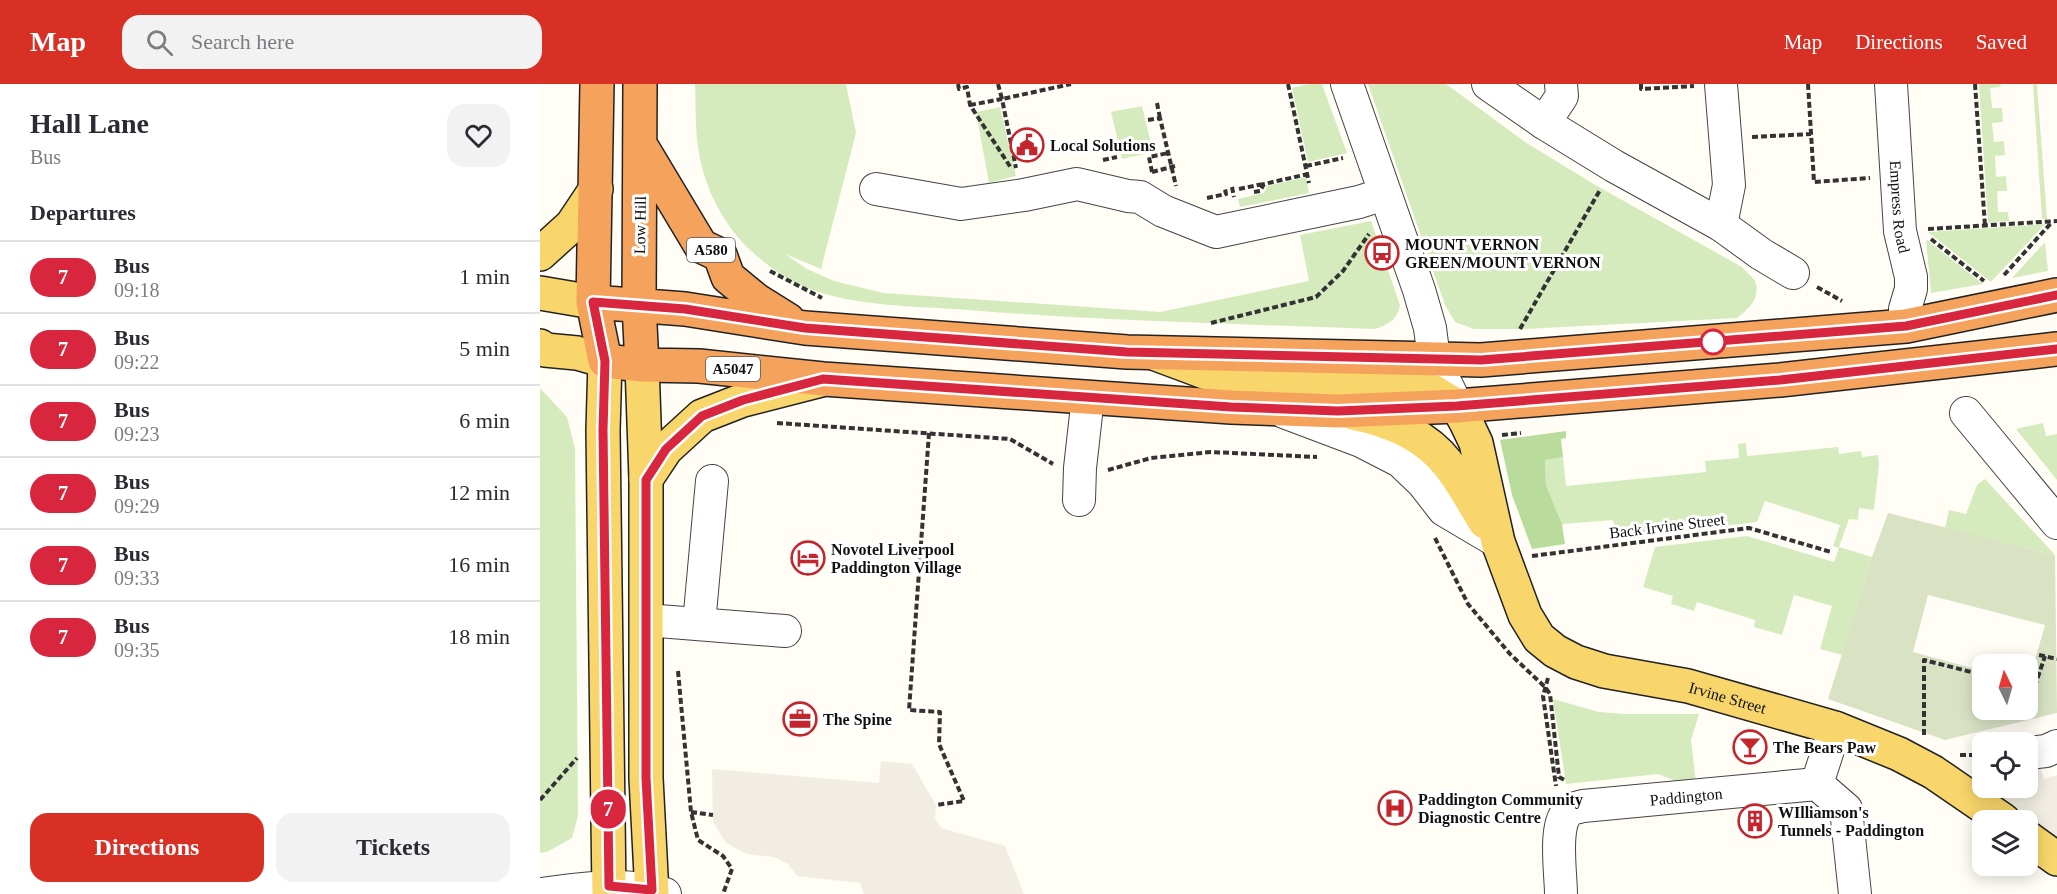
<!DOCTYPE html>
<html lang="en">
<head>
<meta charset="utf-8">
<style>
	body { margin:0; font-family:"Times New Roman",serif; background:#f2f2f3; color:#2b2b33; height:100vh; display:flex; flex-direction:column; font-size:22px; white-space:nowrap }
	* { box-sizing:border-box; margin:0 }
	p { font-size:20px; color:#7c7c81 }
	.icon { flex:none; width:33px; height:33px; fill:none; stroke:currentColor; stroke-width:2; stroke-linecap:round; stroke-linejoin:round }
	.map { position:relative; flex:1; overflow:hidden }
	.panel { display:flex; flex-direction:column; background:#fff; width:540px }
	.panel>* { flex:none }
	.badge { padding:0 12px; border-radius:20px; font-size:21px; line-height:39px }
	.needle { width:39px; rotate:355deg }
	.controls { position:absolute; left:1432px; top:570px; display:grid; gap:12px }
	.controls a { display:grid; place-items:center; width:66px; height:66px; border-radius:12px; background:#fff; box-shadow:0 3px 15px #0003; font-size:30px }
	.map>.badge { position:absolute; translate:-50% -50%; box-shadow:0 0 0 3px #fff }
	h2 { padding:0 30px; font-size:22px; line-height:54px }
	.round { display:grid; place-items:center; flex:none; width:63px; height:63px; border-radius:18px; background:#f2f2f3 }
	.head { display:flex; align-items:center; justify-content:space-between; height:102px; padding:0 30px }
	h1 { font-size:28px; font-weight:600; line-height:45px }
	.action { display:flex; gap:12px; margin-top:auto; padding:12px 30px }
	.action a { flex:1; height:69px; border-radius:18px; background:#d93025; color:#fff; font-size:24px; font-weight:600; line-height:69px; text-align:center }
	.action a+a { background:#f2f2f3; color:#2b2b33 }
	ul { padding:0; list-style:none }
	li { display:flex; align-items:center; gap:18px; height:72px; padding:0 30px; border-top:2px solid #e1e1e2 }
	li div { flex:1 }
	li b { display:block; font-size:22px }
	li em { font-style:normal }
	li .badge { min-width:66px; font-weight:700; text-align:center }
	header { display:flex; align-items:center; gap:36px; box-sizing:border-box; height:84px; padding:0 30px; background:#d93025; color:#fff }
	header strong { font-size:28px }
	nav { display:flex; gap:33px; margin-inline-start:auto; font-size:21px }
	.search { width:420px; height:54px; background:#f2f2f3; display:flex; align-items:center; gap:15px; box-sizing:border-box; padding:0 21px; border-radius:18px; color:#7c7c81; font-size:22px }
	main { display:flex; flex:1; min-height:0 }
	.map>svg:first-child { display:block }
	.green { fill:#d5ebbd }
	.forest { fill:#b9dc9c }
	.cemetery { fill:#d9e3c4; fill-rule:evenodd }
	.plaza { fill:#f1ede2 }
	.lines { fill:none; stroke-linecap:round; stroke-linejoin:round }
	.minor-casing { stroke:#444; stroke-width:34 }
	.major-casing { stroke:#222; stroke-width:36 }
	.highway-casing { stroke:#222; stroke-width:36 }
	.path { stroke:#333; stroke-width:4; stroke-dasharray:6 3; stroke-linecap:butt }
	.minor { stroke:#fff; stroke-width:32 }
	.major { stroke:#f9d66b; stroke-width:33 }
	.highway { stroke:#f5a25d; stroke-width:33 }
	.path-bridge { stroke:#333; stroke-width:4; stroke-dasharray:6 3; stroke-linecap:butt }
	.line-casing { stroke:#fff; stroke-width:14 }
	.line { stroke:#d7263d; stroke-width:9 }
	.stop-dot { fill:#fff; stroke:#d7263d; stroke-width:3 }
	.labels { text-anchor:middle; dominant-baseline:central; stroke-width:6; stroke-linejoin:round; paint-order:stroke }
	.shield { fill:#fff; stroke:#585858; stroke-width:1.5 }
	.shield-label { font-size:15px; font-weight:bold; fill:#111 }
	.poi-label { font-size:16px; font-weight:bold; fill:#111; stroke:#fff; text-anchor:start }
	.street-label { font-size:16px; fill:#111; stroke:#fff }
</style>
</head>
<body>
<header>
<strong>Map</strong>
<div class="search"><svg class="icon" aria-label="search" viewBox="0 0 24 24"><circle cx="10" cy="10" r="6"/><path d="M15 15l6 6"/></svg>Search here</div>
<nav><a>Map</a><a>Directions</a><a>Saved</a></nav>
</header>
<main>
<section class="panel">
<div class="head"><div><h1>Hall Lane</h1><p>Bus</p></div><a class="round"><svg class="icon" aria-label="heart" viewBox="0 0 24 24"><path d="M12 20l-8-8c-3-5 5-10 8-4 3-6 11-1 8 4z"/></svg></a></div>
<h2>Departures</h2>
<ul>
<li><span class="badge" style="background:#d7263d;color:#fff">7</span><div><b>Bus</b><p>09:18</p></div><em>1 min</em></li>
<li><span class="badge" style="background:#d7263d;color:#fff">7</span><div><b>Bus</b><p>09:22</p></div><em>5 min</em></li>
<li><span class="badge" style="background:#d7263d;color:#fff">7</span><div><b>Bus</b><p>09:23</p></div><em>6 min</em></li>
<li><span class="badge" style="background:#d7263d;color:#fff">7</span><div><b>Bus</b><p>09:29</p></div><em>12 min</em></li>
<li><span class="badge" style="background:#d7263d;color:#fff">7</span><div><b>Bus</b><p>09:33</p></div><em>16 min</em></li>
<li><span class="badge" style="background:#d7263d;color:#fff">7</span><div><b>Bus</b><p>09:35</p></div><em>18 min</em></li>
</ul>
<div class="action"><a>Directions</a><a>Tickets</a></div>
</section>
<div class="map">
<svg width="1517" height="810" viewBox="0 0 1517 810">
	<rect width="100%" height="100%" fill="#fffdf5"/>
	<path class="green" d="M 155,0 L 306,0 L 316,49 L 281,185 L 245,170 L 267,185 L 294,197 L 343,209 L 620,228 L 769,197 L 760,151 L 831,137 L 860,221 C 858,235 848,241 835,245 C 699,240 563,237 428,226 C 375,222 317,223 267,204 C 246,195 223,179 207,163 C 181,137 163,100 158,63 C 155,43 156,21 155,0 Z
		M 769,0 L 782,0 L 807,69 L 768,78 L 752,4 Z
		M 828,0 L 906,0 L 985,58 L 1057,102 L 1202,183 C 1205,187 1212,192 1215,197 C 1221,214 1209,225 1197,234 L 985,245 L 934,245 L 915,238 L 905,221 Z
		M 1439,0 L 1460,0 L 1461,3 L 1450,4 L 1452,24 L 1462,24 L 1463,38 L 1452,39 L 1454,58 L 1464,57 L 1465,71 L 1455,72 L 1456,93 L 1466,92 L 1467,107 L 1457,107 L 1458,128 L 1468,128 L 1469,137 L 1448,139 Z
		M 1493,0 L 1497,0 L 1507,135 L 1502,135 Z
		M 602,22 L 613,68 L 582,75 L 571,28 Z
		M 460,23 L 476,92 L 449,99 L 436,28 Z
		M 766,93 L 769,109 L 700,123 L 698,115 L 724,109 L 727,102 Z
		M 1505,140 L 1451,198 L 1388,148 Z
		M 1386,155 L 1443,200 L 1391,209 Z
		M 1505,158 L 1508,187 L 1472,194 Z
		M 0,304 L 27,333 L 35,365 L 38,732 L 32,754 L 7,768 L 0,769 Z
		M 1503,339 L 1506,352 L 1517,350 L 1517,396 L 1476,345 Z
		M 1206,359 L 1207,372 L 1298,363 L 1299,370 L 1321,367 L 1322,373 L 1338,371 L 1339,380 L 1334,426 L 1319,424 L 1318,436 L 1309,435 L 1299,463 L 1332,473 L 1302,571 L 1280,565 L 1292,522 L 1254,511 L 1242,551 L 1214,543 L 1215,536 L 1157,518 L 1154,527 L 1131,520 L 1133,512 L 1103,503 L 1115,463 L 1207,452 L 1294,478 L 1299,464 L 1293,462 L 1300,441 L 1225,417 L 1217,438 L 1077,454 L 1073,436 L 1022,440 L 1006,401 L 1005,376 L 1023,373 L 1026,402 L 1166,388 L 1165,377 L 1199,374 L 1198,360 Z
		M 1445,395 L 1515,471 L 1405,444 L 1409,426 L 1426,430 L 1437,401 Z
		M 1013,615 L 1059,628 L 1085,630 L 1159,630 L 1151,656 L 1156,698 L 1143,700 L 1118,690 L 1026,700 Z"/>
	<path class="forest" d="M 1026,347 L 1026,354 L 1021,355 L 1023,373 L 1005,376 L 1006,401 L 1022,440 L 1025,460 L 992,465 L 972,411 L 960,356 Z"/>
	<path class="cemetery" d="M 1348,429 L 1515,471 L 1517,629 L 1405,656 L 1288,615 L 1332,473 ZM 1388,511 L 1505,541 L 1488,600 L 1488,626 L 1443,626 L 1443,587 L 1373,568 Z"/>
	<path class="plaza" d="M 341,677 L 372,680 L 396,721 L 395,734 L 401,744 L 465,762 L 484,810 L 324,810 L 320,799 L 257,792 L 248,780 L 234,773 L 207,770 L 186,759 L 173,738 L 172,685 L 339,699 Z
		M 1488,677 L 1498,677 L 1504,695 L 1517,691 L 1517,756 L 1444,704 L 1488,704 Z"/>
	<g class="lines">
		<g class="minor-casing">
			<g id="minor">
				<path d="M 807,0 L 879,206 L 890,244 L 894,275 L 917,322"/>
				<path d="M 948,0 L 1004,39 L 1074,82 L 1181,141 L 1221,170 L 1253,189"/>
				<path d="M 1181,0 L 1189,101 L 1181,141"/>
				<path id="s1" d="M 1351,0 L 1360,147 L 1371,193 L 1371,205 L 1365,225 L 1366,242"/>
				<path d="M 1004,39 L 1022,12 L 1021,0"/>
				<path d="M 336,105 L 421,120 L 484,111 L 537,100 L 588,112 L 600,113 L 623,127 L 676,148 L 819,118 L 844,110"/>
				<path d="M 744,328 L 821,357 L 860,377 L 883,399 L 904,426 L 958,458"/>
				<path d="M 1426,329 L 1517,439"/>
				<path d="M 539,416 L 540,384 L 548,313"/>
				<path d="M 106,536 L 245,547"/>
				<path d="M 159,540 L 172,397"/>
				<path d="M 1488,669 L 1506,667 L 1517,662"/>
				<path d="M 1277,700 L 1306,725 L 1315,810"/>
				<path d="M 1277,700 L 1295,644"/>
				<path d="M 0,810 C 42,805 84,797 125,810"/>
				<path id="s2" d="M 1021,810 C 1021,791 1013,738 1029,727 C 1032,724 1039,723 1043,722 L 1277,700"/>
			</g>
		</g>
		<g class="major-casing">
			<g id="major">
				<path d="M 0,170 L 32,141 L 56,105"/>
				<path d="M 0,209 L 53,218"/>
				<path d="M 0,262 L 5,266 L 37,269 L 65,277 L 63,346 L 69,810"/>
				<path id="s3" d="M 616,270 L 675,292 L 871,302 L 894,308 L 917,322 L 926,338 L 936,359 L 958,458 L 985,531 L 999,554 L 1015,567 L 1036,578 L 1064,587 L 1148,602 L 1295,644 L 1359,670 L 1393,688 L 1463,736"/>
				<path d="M 102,281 L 106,395 L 106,694 L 112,810"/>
				<path d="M 813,329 C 848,336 885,351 907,379 C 922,397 933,419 945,438"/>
				<path d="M 106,395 L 126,365 L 162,332 L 203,316 L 281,296"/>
				<path d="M 1488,754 L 1517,775"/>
			</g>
		</g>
		<g class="highway-casing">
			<path id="highway" d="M 57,0 L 53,218 L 65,277 L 102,281 L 159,282 L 283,295 L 691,323 L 798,327 L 917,322 L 1240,296 L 1517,265
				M 100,0 L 99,221 L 102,281
				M 101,62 L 161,162 L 180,171 L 188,193 L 216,216 L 248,236
				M 53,218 L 145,225 L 265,244 L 587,268 L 941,276 L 1366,242 L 1517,211"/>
		</g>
		<path class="path" d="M 418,0 L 419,5 L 427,3 L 430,21 L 471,84
			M 458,0 L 462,15 L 531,0
			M 748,0 L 769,99
			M 1101,0 L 1101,5 L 1154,2
			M 1268,0 L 1274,98 L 1330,94
			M 1435,0 L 1445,142
			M 617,19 L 620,34
			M 430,21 L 462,15 L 476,84
			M 608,36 L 620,34 L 636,102
			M 1212,53 L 1271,50
			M 563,76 L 577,73
			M 766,82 L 803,74
			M 612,88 L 609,73 L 628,69
			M 692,103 L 694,113
			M 699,105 L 723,100
			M 714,108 L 720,107 L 724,100 L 768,90
			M 667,114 L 686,110 L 685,105
			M 1388,145 L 1517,137
			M 1391,155 L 1444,197
			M 230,187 L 282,214
			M 1464,191 L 1512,138
			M 1277,203 L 1302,217
			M 671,239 L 776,213 L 803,187 L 829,150
			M 980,245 L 1060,106
			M 237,339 L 470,355 L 513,380
			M 389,349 L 369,626 L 400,628 L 399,660 L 424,717 L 396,721
			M 962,351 L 981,349
			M 568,386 L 611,374 L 671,368 L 777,373
			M 895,454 L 928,520 L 970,570 L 1005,603 L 1010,610 L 1019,693 L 1026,697
			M 992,472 L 1209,444 L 1291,468
			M 1499,571 L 1517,575
			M 138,587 L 151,728 L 158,756 L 183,772 L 192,785 L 183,810
			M 1008,594 L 1003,612 L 1016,702
			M 1488,603 L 1494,605 L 1505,572
			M 1384,651 L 1384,576 L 1443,591
			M 1420,671 L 1443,671
			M 0,716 L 37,674
			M 151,728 L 173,731"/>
		<use href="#minor" class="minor"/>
		<use href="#major" class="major"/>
		<use href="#highway" class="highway"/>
		<path class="path-bridge" d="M 612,88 L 635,82"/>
	</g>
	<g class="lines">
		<g class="line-casing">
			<path id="line" d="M 1517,211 L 1366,242 L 941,276 L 587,268 L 265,244 L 145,225 L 53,218 L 65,277 L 63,346 L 69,802 L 112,806 L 106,694 L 106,396 L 126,365 L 162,332 L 203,316 L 283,295 L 691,323 L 798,327 L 917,322 L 1240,296 L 1517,265"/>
		</g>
		<use href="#line" class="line"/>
	</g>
	<defs>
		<g id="civic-ring" transform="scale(1.725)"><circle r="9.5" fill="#fff" stroke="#c4262e" stroke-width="1.5"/><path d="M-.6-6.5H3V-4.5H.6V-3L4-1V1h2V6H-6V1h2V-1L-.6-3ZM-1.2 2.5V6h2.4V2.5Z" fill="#c4262e"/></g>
		<g id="bus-ring" transform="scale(1.725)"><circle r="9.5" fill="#fff" stroke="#c4262e" stroke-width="1.5"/><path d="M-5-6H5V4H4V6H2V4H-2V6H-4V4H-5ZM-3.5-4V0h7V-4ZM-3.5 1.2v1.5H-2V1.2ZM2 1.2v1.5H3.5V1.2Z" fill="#c4262e"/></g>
		<g id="hotel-ring" transform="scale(1.725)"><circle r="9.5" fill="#fff" stroke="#c4262e" stroke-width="1.5"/><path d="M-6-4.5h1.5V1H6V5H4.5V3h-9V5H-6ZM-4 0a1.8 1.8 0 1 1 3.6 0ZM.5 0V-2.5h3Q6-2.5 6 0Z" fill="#c4262e"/></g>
		<g id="office-ring" transform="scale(1.725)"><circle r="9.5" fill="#fff" stroke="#c4262e" stroke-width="1.5"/><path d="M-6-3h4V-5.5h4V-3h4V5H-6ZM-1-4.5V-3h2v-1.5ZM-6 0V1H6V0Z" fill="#c4262e"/></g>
		<g id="bar-ring" transform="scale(1.725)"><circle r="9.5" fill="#fff" stroke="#c4262e" stroke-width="1.5"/><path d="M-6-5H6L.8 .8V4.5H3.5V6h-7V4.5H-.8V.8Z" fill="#c4262e"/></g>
		<g id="hospital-ring" transform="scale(1.725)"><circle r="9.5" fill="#fff" stroke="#c4262e" stroke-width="1.5"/><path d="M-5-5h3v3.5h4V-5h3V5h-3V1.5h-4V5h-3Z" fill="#c4262e"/></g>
		<g id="building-ring" transform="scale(1.725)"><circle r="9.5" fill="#fff" stroke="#c4262e" stroke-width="1.5"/><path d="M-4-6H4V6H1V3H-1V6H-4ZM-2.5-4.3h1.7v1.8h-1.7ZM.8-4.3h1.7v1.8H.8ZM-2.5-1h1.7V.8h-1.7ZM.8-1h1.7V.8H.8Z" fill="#c4262e"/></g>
	</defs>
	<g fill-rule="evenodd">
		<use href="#civic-ring" x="487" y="61"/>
		<use href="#bus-ring" x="842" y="169"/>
		<use href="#hotel-ring" x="268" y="474"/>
		<use href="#office-ring" x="260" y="635"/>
		<use href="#bar-ring" x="1210" y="663"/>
		<use href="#hospital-ring" x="855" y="724"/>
		<use href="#building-ring" x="1215" y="737"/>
	</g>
	<circle class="stop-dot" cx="1173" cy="258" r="12"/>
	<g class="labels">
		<g class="shield">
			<rect x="147" y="154" width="48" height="24" rx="4.5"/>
			<rect x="166" y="273" width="54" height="24" rx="4.5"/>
		</g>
		<g class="shield-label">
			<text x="171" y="166">A580</text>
			<text x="193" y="285">A5047</text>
		</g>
		<g class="poi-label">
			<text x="510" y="61">Local Solutions</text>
			<text x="865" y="160">MOUNT VERNON<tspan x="865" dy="18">GREEN/MOUNT VERNON</tspan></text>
			<text x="291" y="465">Novotel Liverpool<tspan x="291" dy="18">Paddington Village</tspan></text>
			<text x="283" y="635">The Spine</text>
			<text x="1233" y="663">The Bears Paw</text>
			<text x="878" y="715">Paddington Community<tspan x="878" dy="18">Diagnostic Centre</tspan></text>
			<text x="1238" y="728">WIlliamson's<tspan x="1238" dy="18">Tunnels - Paddington</tspan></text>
		</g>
		<g class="street-label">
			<text stroke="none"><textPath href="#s1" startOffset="123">Empress Road</textPath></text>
			<text transform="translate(100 141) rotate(-89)">Low Hill</text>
			<text transform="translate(1127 442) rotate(-7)">Back Irvine Street</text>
			<text stroke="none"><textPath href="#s3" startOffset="758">Irvine Street</textPath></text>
			<text stroke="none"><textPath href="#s2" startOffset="204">Paddington</textPath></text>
		</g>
	</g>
</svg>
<div class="controls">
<a><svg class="needle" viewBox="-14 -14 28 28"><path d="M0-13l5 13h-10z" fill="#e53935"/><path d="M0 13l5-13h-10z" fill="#7c7c81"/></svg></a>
<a><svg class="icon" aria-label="locate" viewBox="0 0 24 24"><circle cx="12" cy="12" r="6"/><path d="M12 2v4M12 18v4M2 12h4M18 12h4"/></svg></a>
<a><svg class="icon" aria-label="layers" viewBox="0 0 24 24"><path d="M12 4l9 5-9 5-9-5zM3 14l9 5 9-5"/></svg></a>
</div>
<b class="badge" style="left:68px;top:725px;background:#d7263d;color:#fff">7</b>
</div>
</main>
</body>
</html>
